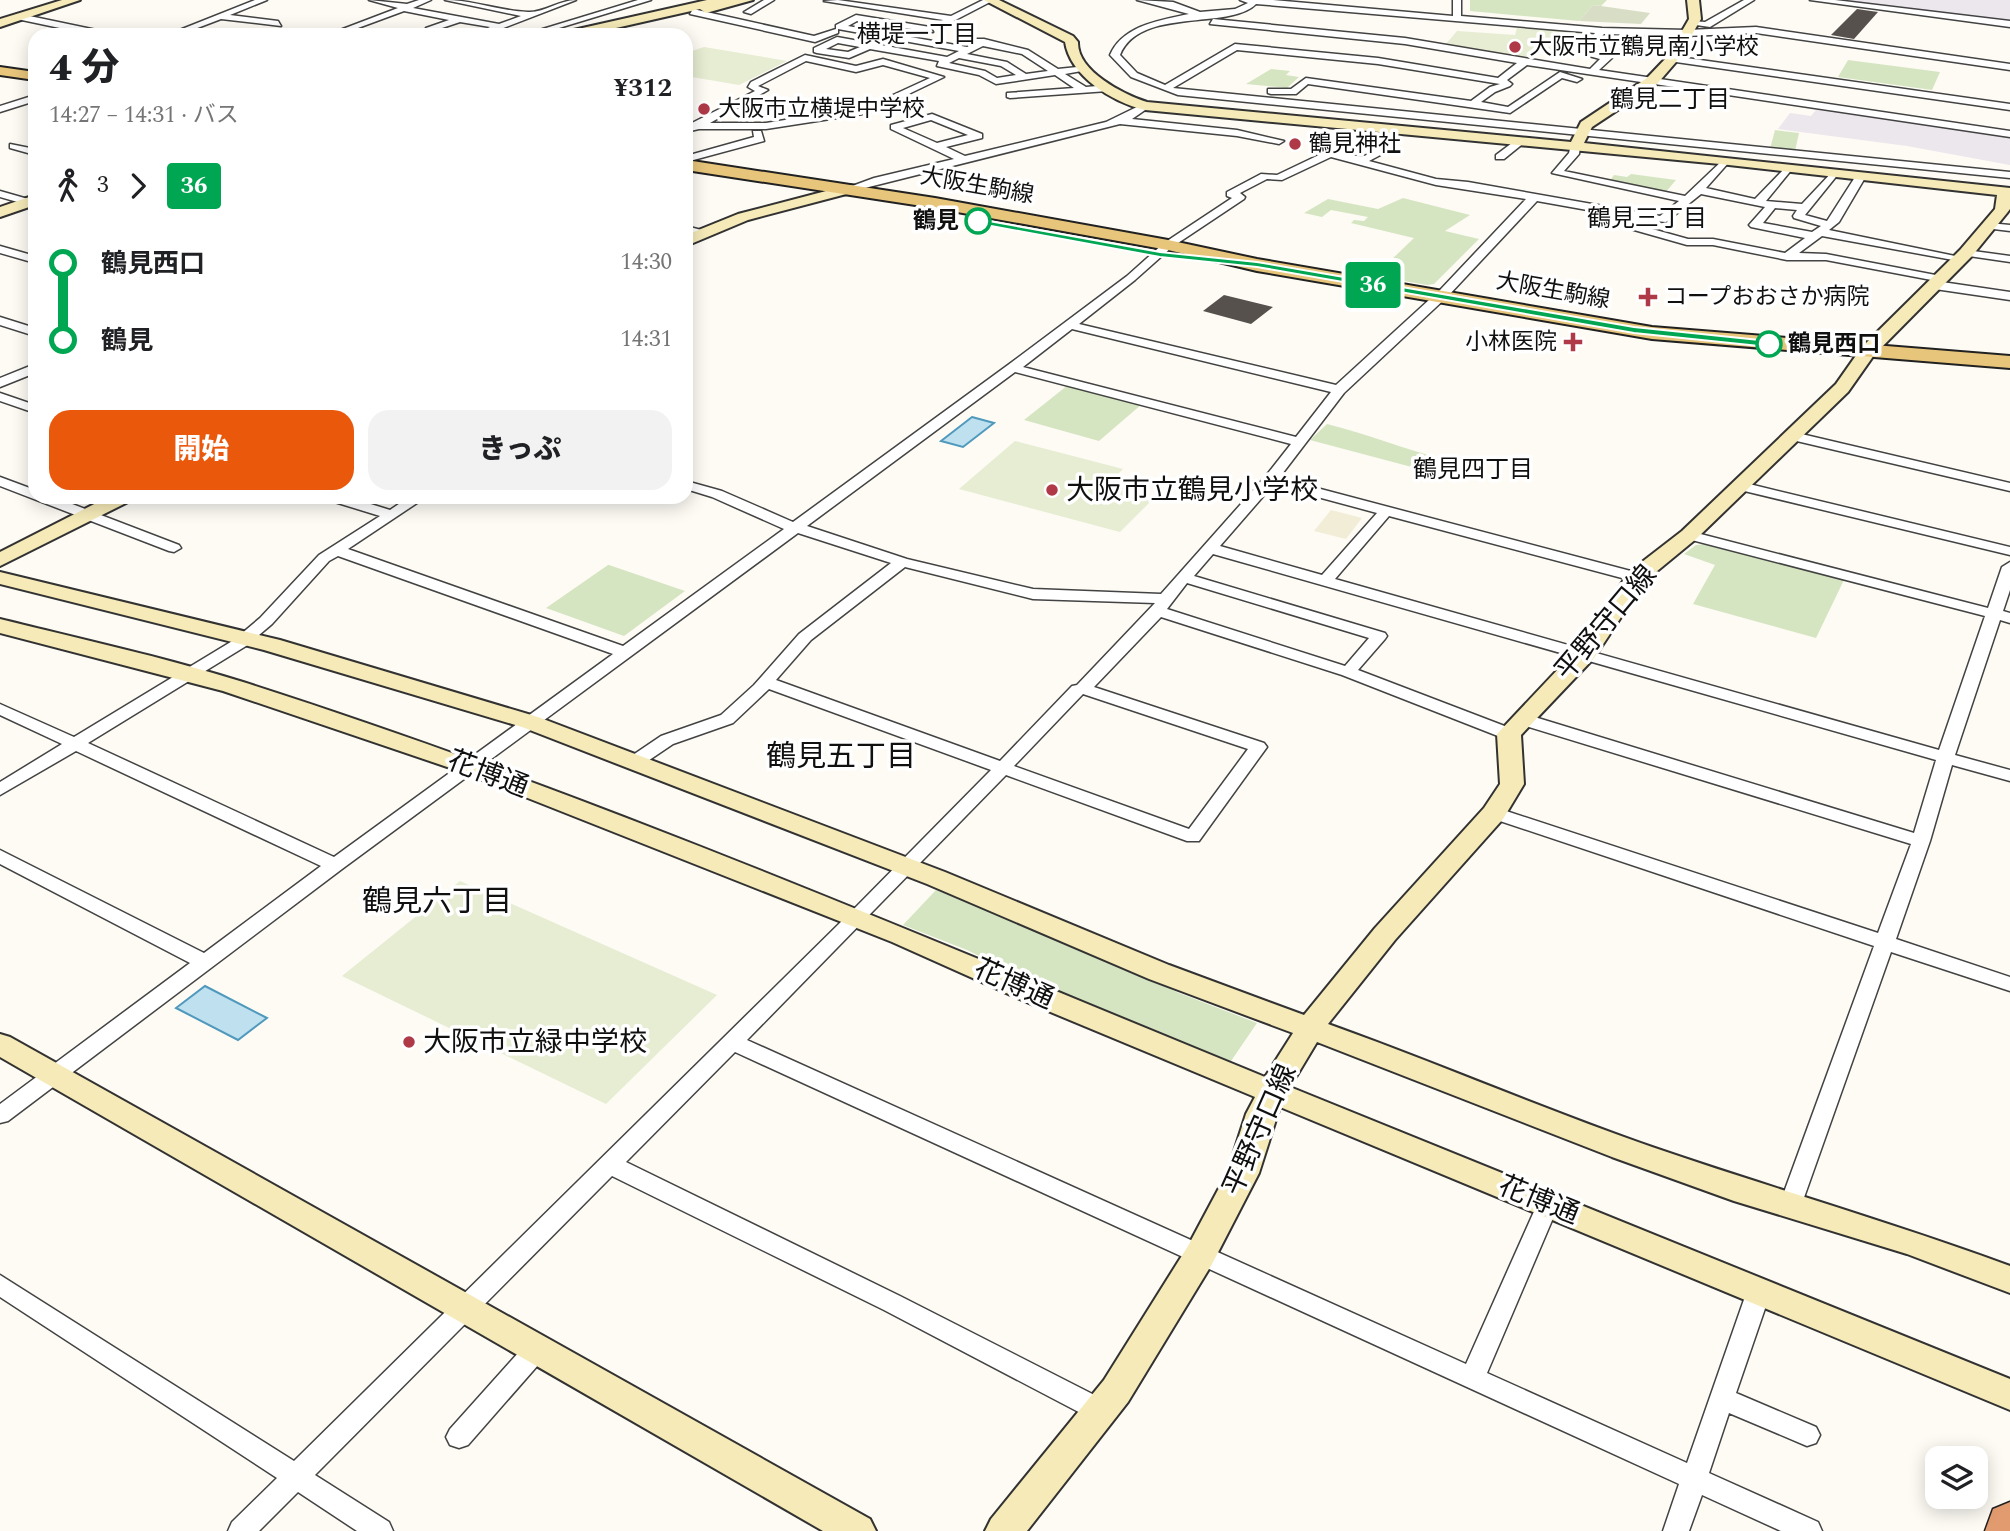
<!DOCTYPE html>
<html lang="ja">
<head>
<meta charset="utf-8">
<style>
	body { margin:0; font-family:Spectral,"Noto Sans JP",serif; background:#f2f2f2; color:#202124; height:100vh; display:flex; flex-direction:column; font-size:26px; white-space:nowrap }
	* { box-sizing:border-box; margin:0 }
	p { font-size:23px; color:#757577 }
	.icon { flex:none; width:38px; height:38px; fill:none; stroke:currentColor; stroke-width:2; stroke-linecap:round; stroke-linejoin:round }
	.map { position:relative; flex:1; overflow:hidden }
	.sheet { position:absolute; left:28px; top:28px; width:665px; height:476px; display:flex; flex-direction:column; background:#fff; border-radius:21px; box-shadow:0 4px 18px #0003 }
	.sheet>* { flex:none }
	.badge { padding:0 14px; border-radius:5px; font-size:24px; line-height:46px }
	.controls { position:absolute; left:1925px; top:1446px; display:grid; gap:14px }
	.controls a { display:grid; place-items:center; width:63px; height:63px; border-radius:14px; background:#fff; box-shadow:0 4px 18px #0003; font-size:35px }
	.map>.badge { position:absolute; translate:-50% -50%; box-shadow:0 0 0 4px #fff }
	.legs { display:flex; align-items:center; gap:10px; height:77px; padding:0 21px; font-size:23px }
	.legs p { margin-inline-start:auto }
	.overview { display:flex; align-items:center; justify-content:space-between; height:119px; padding:0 21px }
	h1 { font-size:38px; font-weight:800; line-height:52px }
	.cta { display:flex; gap:14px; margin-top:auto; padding:14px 21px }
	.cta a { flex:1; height:80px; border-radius:21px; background:#ea580c; color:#fff; font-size:28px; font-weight:800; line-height:80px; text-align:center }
	.cta a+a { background:#f2f2f2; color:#202124 }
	ul { padding:0 21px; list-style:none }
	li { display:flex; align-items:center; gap:24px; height:77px; font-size:26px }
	li i { display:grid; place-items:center; width:10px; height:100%; margin:0 9px; background:currentColor }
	li i::after { content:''; width:18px; height:18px; margin:-9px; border:5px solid; border-radius:50%; background:#fff }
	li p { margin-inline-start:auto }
	li:first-child i { background:linear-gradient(#0000 50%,currentColor 0) }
	li:last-child i { background:linear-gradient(currentColor 50%,#0000 0) }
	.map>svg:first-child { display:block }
	.industrial { fill:#ece6ed }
	.farmland { fill:#f1edd7 }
	.green { fill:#d6e5c1 }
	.cemetery { fill:#d8dec6 }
	.pitch { fill:#e6edd2 }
	.water { fill:#bfe0ef; stroke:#4f99bd; stroke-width:2 }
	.building { fill:#57514e }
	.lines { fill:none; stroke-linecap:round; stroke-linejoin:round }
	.street-casing { stroke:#434343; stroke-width:3 }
	.secondary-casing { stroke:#323232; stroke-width:4 }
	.primary-casing { stroke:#212121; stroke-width:4 }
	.highway-casing { stroke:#212121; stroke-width:3 }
	.street { fill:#fff; fill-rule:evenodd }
	.secondary { fill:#f5eab8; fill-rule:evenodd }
	.primary { fill:#e7c57b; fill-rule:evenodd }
	.highway { fill:#e29b6e; fill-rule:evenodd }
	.line-1 { fill:#00a651; stroke:#fff; stroke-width:2 }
	.poi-dot { fill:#af3947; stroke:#fff; stroke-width:2.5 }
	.stop-1-dot { fill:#fff; stroke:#00a651; stroke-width:3.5 }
	.labels { text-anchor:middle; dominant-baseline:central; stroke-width:7; stroke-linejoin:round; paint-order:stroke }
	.far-poi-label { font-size:23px; fill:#101010; stroke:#fff; text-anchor:start }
	.far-street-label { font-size:23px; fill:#101010; stroke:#fff }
	.far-stop-label { font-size:23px; font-weight:bold; fill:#101010; stroke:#fff; text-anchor:end }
	.far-neighbourhood-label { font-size:24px; fill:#101010; stroke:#fff }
	.poi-label { font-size:28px; fill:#101010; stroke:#fff; text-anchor:start }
	.street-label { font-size:28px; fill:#101010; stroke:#fff }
	.neighbourhood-label { font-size:30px; fill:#101010; stroke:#fff }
</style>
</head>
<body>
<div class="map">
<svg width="2010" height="1531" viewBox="0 0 2010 1531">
	<rect width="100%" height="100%" fill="#fdfbf4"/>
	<path class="industrial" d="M 1826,0 L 2010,0 L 2010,22 Z
		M 1797,103 L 2010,136 L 2010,165 L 1907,146 L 1778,129 L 1790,113 L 1811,116 L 1816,110 L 1795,106 Z"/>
	<path class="farmland" d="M 1331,510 L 1362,518 L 1346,539 L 1314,531 Z"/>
	<path class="green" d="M 1470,0 L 1607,0 L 1601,6 L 1593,5 L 1579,21 L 1470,11 Z
		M 1848,60 L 1940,72 L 1932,90 L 1838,77 Z
		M 1271,69 L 1290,71 L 1286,75 L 1299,77 L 1287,88 L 1246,84 Z
		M 1775,130 L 1799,133 L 1795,151 L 1770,149 Z
		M 1631,174 L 1676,180 L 1665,193 L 1609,182 L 1614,175 L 1627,177 Z
		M 1403,198 L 1470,215 L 1445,231 L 1479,239 L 1434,284 L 1427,285 L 1346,271 L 1356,260 L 1374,263 L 1375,260 L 1389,262 L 1414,238 L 1447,246 L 1351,223 L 1354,220 L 1364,221 L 1368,217 L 1331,210 L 1322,217 L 1304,213 L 1328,199 L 1378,209 Z
		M 1068,385 L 1142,404 L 1099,441 L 1024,420 Z
		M 1327,424 C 1367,434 1404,449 1443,459 L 1434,470 L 1455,475 L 1453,478 L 1310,440 Z
		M 1706,544 L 1844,580 L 1816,638 L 1693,604 L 1715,565 L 1684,554 L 1696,545 Z
		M 608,565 L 609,565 L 685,591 L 624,636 L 546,608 Z
		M 936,890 L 1105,957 L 1179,993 L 1257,1023 L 1229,1064 L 1037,985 L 967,950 L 903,925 Z"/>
	<path class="cemetery" d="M 1593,5 L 1601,6 L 1650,13 L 1641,24 L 1579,21 Z"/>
	<path class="pitch" d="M 1517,28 L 1580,32 L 1576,37 L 1582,38 L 1567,56 L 1537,52 L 1530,59 L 1446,44 L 1457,31 L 1515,35 Z
		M 704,47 L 787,61 L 739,85 L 686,76 L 686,53 Z
		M 1015,441 L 1123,469 L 1108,484 L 1156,496 L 1120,532 L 959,489 Z
		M 460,881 L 717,995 L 606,1104 L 342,976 Z"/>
	<path class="water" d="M 972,417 L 994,423 L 963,447 L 941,441 Z
		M 205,986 L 267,1018 L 238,1040 L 176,1008 Z"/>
	<path class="building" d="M 1857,9 L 1878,12 L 1854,39 L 1831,35 Z
		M 1224,295 L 1273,307 L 1251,324 L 1203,311 Z"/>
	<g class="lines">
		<g class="street-casing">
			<path id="street" d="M 255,0 L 267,0 L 230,15 L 278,21 L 281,26 L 221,19 L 179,35 L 167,35 Z
				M 369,0 L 407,4 L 419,0 L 431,0 L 413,8 L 499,24 L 521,16 L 445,0 C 473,0 500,11 528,12 C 544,13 559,0 576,0 L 485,35 L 473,35 L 490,27 L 460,22 L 439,29 L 459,35 L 426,32 L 426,28 L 449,20 L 404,11 L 339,35 L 327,35 L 398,8 Z
				M 638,0 L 651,0 L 536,35 L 523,35 Z
				M 764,0 L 774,0 L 751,14 L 744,12 Z
				M 838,0 L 951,16 L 983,0 L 994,0 L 940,28 L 936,25 L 943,20 L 824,1 Z
				M 1137,0 L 1173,2 L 1200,12 L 1235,9 L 1248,3 L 1240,0 L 1273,0 L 1453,16 L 1453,0 L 1461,0 L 1461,16 L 1602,28 L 1687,30 L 1756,27 L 2010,64 L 2010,70 L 1756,33 L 1687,36 L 1604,34 L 1588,52 L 1612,58 L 1599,70 L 2010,131 L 2010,137 L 1527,65 L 1507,80 L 1512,84 L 1510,86 L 1495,92 L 1481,102 L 1508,107 L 1560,72 L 1582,79 L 1577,82 L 1562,78 L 1510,113 L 1308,84 L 1296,94 L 1271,94 L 1268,93 L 1268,89 L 1291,89 L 1306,78 L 1471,101 L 1490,87 L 1500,84 L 1378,64 L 1237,50 L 1173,88 L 2010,172 L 2010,178 L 1178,95 L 1131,77 L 1110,55 C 1123,25 1161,20 1189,14 ZM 1256,4 L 1595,33 L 1578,53 L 1600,59 L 1590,69 L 1405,38 L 1213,19 L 1210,24 L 1405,44 L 1517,63 L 1498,78 L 1378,58 L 1235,44 L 1165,85 L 1137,73 L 1120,55 C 1140,6 1229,31 1256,4 Z
				M 1744,0 L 1754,0 L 1710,27 L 1689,24 L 1693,21 L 1705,22 Z
				M 1810,0 L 1835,0 L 2010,21 L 2010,27 Z
				M 693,9 L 814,36 L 836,29 L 836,25 L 856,15 L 930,27 L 933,32 L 857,21 L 848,26 L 967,47 L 974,44 L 970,41 L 971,39 L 984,39 L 1028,50 L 1058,69 L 1087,66 L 1087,70 L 1065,74 L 1086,87 L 1108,85 L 1113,88 L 1108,91 L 1010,98 L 1007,97 L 1007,93 L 1074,88 L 1055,75 L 996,84 L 979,75 L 937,66 L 939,61 L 870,49 L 849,58 L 817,53 L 814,52 L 814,48 L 837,37 L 947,57 L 959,51 L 838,29 L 838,33 L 815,42 L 690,14 ZM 838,43 L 860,47 L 848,52 L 826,49 ZM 983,46 L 1022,54 L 1048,71 L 1026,74 L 1007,62 L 967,54 ZM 959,58 L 1001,66 L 1016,75 L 997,78 L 985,71 L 949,63 Z
				M 20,14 L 106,32 L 110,35 L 93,35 L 17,19 Z
				M 805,55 L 856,66 L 883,59 L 944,77 L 869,113 L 766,129 L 699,129 L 686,132 L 686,126 L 755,91 L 748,87 L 751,82 ZM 806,61 L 856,72 L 883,65 L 930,78 L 867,107 L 766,123 L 710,123 L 768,90 L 758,86 Z
				M 1672,56 L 2010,104 L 2010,110 L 1669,61 L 1667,59 Z
				M 35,95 L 35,101 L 0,112 L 0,106 Z
				M 1145,103 L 1148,104 L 1148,108 L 1132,119 L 1237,130 L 1284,141 L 1279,144 L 1237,136 L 1120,124 L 849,192 L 844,189 L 874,178 L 954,159 L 891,129 L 891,125 L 932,114 L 982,134 L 982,138 L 946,147 L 965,156 L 1106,122 ZM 931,120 L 968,135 L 937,143 L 903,128 Z
				M 1395,127 L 1400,130 L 1388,151 L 1369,161 L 1436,179 L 1468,182 L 1660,216 L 1679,201 L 1552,173 L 1569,153 L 1571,145 L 1575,144 L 1580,147 L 1579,154 L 1564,171 L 1685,196 L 1725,158 L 1730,161 L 1706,188 L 1755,199 L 1788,165 L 1793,168 L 1766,201 L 1802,204 L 1834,170 L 1839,173 L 1805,215 L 1827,221 L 1857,174 L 1865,174 L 1866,176 L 1839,222 L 1829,230 L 1960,257 L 1964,258 L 1964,262 L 1822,236 L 1799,253 L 1826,254 L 1946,277 L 1948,279 L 1942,282 L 2010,292 L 2010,300 L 1935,289 L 1931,287 L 1931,283 L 1942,282 L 1826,260 L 1787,260 L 1713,245 L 1687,245 L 1627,228 L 1625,226 L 1632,218 L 1537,201 L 1449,295 L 1344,393 L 1279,478 L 1642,574 L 1645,577 L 1637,582 L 1389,516 L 1335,579 L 1939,750 L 1985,616 L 1684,538 L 1682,535 L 1689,531 L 1988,608 L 2002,567 L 2010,562 L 2010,590 L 2003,611 L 2010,613 L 2010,623 L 2000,620 L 1955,755 L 2010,770 L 2010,781 L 1952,765 L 1930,841 L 1896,939 L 2010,977 L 2010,991 L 1891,952 L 1801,1206 L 1798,1212 L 1790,1215 L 1782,1212 L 1779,1206 L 1874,946 L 1488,817 L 1485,813 L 1488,809 L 1500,809 L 1878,933 L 1911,844 L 1516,723 L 1514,719 L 1522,714 L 1528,715 L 1914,833 L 1936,760 L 1213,554 L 1194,576 L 1385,633 L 1387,636 L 1385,639 L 1358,670 L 1515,730 L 1518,734 L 1515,738 L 1503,738 L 1342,675 L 1161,617 L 1094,687 L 1264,743 L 1267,747 L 1199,841 L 1187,841 L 1006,775 L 747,1040 L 1466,1364 L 1540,1198 L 1548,1195 L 1556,1198 L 1559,1204 L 1487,1373 L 1687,1463 L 1747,1291 L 1751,1284 L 1759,1281 L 1767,1284 L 1771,1291 L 1736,1393 L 1816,1427 L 1820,1435 L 1816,1443 L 1807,1446 L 1729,1413 L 1709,1473 L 1818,1522 L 1822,1531 L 1781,1531 L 1702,1495 L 1689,1531 L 1663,1531 L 1679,1484 L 735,1052 L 626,1162 L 900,1296 L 1110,1403 L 1114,1411 L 1110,1419 L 1101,1422 L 1092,1419 L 884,1310 L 612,1176 L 315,1475 L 389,1522 L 393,1531 L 357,1531 L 298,1492 L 259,1531 L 228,1531 L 232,1522 L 277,1478 L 0,1297 L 0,1275 L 294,1461 L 849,914 L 991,770 L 769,689 L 733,723 L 673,744 L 639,767 L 627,767 L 624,763 L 627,759 L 661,736 L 721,715 L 754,685 L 799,634 L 891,563 L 798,533 L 342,869 L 8,1121 L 0,1123 L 0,1104 L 190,963 L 0,864 L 0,850 L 204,953 L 321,866 L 76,751 L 0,795 L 0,782 L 62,744 L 0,715 L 0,704 L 74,737 L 234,640 L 260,618 L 319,555 L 380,516 L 328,500 L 326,497 L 348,497 L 390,510 L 409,497 L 426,497 L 348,549 L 623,646 L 784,529 L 712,497 L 686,489 L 686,481 L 722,491 L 793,522 L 1008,365 L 1127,276 L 1164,243 L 1232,198 L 1227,196 L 1227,192 L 1261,174 L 1277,175 L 1321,154 L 1319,150 C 1358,147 1360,177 1391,128 ZM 1331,157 L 1436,185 L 1526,199 L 1441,289 L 1336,385 L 1079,324 L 1135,280 L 1172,247 L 1244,199 L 1245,197 L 1240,193 L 1267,179 L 1282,180 ZM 1701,194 L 1765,207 L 1749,225 L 1751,227 L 1805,238 L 1785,253 L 1713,239 L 1688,239 L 1638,225 L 1642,220 L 1666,222 ZM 1775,208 L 1797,210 L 1793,216 L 1794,218 L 1821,226 L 1812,232 L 1763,223 ZM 1072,329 L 1331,392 L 1296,437 L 1023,367 ZM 1015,372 L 1291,444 L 1265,477 L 1161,594 L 1033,589 L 907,559 L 807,526 ZM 1273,485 L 1377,513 L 1322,575 L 1220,546 ZM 338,556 L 613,654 L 334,857 L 88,743 L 246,646 L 272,624 L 329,561 ZM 905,567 L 1033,599 L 1155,603 L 1077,685 L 1072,686 L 1000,761 L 776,680 L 811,640 ZM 1187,583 L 1369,638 L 1345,666 L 1167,609 ZM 1083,694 L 1248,749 L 1189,829 L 1014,766 Z
				M 753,131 L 761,131 L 764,141 L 686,162 L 686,156 L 754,137 Z
				M 1516,140 L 1525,142 L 1504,159 L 1496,159 L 1496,155 Z
				M 10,144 L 35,149 L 35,155 L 10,148 Z
				M 0,191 L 35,201 L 35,207 L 0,197 Z
				M 1989,223 L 2010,225 L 2010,231 L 1985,228 L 1983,226 Z
				M 686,226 L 709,232 L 711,234 L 705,237 L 686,232 Z
				M 0,246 L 35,256 L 35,263 L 0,253 Z
				M 1966,250 L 2010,256 L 2010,262 L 1962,255 L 1960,253 Z
				M 0,317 L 35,328 L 35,336 L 0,325 Z
				M 35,364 L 35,373 L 0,387 L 0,378 Z
				M 0,393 L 35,405 L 35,413 L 0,401 Z
				M 1793,432 L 2010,483 L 2010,491 L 1788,439 L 1786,436 Z
				M 0,477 L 35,490 L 35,497 L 54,497 L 179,545 L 181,548 L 174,552 L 169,551 L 0,486 Z
				M 1741,482 L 2010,547 L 2010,555 L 1736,489 L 1736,483 Z
				M 537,1339 L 546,1342 L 549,1349 L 546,1356 L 468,1445 L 459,1448 L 450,1445 L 446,1437 L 450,1429 L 528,1342 Z"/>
		</g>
		<g class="secondary-casing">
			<path id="secondary" d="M 62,0 L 80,0 L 0,27 L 0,19 Z
				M 707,0 L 753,0 L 706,13 L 700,9 L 585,35 L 563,35 L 569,31 Z
				M 984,0 L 999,0 L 1073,36 L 1078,42 C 1077,71 1123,94 1147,102 L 1571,142 L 1581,122 L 1647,78 L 1667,57 L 1689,19 L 1687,0 L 1699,0 L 1701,19 L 1676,62 L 1657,84 L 1592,127 L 1584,143 L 2010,188 L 2010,209 L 2007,213 L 1972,256 L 1874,355 L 1848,392 L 1696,539 L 1645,581 L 1594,658 L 1521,735 L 1524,784 L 1503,819 L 1395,940 L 1328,1024 C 1437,1063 1543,1109 1652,1147 C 1771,1188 1892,1222 2010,1266 L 2010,1293 L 1907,1254 L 1734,1201 L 1612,1157 L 1317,1042 L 1290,1087 L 2010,1379 L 2010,1410 L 1280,1107 L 1259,1173 L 1212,1264 L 1128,1402 L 1027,1531 L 985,1531 L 991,1519 L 1104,1380 L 1188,1246 L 1227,1173 L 1246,1114 L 1255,1097 L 1024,1001 L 892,942 L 462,772 L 223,691 L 0,633 L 0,619 C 81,639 163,657 243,682 C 591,793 927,939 1265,1077 L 1293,1033 L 1149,979 L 927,884 L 522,727 L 264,650 L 0,584 L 0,572 L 280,640 L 538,717 L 945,872 L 1169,965 L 1304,1015 L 1375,928 L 1484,808 L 1500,784 L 1497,734 L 1578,648 L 1629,572 L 1682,531 L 1836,384 L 1862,347 L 1960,250 L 1995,209 L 1997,195 L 1720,164 L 1145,110 C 1112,102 1070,76 1065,42 Z
				M 849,185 L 854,186 L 856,189 L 854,192 L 748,220 L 686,246 L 686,235 L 738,214 Z
				M 35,195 L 35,205 L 0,217 L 0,207 Z
				M 108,497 L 133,497 L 130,501 L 0,566 L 0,552 Z
				M 0,1034 L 10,1037 L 870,1519 L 876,1531 L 823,1531 L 0,1057 Z"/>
		</g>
		<g class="primary-casing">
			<path id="primary" d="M 0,67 L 35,72 L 35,80 L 0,75 Z
				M 686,160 L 935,198 L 1168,240 L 1257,259 L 1652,327 L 2010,356 L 2010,368 L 1652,339 L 1257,271 L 1168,250 L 935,208 L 686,170 Z"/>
		</g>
		<g class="highway-casing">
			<path id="highway" d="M 2010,1502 L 2010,1531 L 1985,1531 L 1993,1509 Z"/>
		</g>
		<use href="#street" class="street"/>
		<use href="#secondary" class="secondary"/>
		<use href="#primary" class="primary"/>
		<use href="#highway" class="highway"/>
	</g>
	<path class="line-1" d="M 978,219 L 1160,252 L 1257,262 L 1634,327 L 1769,341 L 1774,344 L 1769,347 L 1634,333 L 1257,267 L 1160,257 L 975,223 Z"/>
	<g class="poi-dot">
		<circle cx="1515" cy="47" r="7"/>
		<circle cx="704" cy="109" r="7"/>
		<circle cx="1295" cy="144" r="7"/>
		<path d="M1644.5 286.5h7v7h7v7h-7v7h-7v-7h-7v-7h7z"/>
		<path d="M1569.5 331.5h7v7h7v7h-7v7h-7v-7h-7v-7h7z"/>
		<circle cx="1052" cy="490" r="7"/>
		<circle cx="409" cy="1042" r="7"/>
	</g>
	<g class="stop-1-dot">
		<circle cx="978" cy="221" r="12"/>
		<circle cx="1769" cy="344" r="12"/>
	</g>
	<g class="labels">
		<g class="far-poi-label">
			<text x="1529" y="47">大阪市立鶴見南小学校</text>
			<text x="718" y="109">大阪市立横堤中学校</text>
			<text x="1309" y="144">鶴見神社</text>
			<text x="1664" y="297">コープおおさか病院</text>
			<text x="1557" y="342" text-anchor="end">小林医院</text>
		</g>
		<g class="far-street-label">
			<text transform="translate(977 186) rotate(10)">大阪生駒線</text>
			<text transform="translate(1553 291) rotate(10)">大阪生駒線</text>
		</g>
		<g class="far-stop-label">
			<text x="959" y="221">鶴見</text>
			<text x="1788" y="344" text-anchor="start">鶴見西口</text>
		</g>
		<g class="far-neighbourhood-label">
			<text x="917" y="35">横堤一丁目</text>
			<text x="1670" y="100">鶴見二丁目</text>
			<text x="1647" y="219">鶴見三丁目</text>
			<text x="1473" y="470">鶴見四丁目</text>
		</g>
		<g class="poi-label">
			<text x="1066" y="490">大阪市立鶴見小学校</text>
			<text x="423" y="1042">大阪市立緑中学校</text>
		</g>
		<g class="street-label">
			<text transform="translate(1606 623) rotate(-50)">平野守口線</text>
			<text transform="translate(488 774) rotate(21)">花博通</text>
			<text transform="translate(1014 984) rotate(24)">花博通</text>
			<text transform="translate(1260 1130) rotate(-66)">平野守口線</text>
			<text transform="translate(1539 1200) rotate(22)">花博通</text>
		</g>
		<g class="neighbourhood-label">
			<text x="841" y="757">鶴見五丁目</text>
			<text x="437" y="902">鶴見六丁目</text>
		</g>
	</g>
</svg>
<div class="controls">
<a><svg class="icon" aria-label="layers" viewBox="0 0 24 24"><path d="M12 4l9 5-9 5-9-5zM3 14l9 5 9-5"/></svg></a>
</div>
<b class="badge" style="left:1373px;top:285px;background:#00a651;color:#fff">36</b>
<section class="sheet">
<div class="overview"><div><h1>4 分</h1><p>14:27 – 14:31 · バス</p></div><b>¥312</b></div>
<div class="legs"><svg class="icon" aria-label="walk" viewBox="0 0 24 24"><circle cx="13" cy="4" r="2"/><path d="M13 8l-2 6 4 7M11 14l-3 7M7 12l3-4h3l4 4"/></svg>3<svg class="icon" aria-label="forward" viewBox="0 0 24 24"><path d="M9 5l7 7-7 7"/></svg><b class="badge" style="background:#00a651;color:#fff">36</b></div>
<ul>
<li><i style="color:#00a651"></i><b>鶴見西口</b><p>14:30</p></li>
<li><i style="color:#00a651"></i><b>鶴見</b><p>14:31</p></li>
</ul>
<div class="cta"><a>開始</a><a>きっぷ</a></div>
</section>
</div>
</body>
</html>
